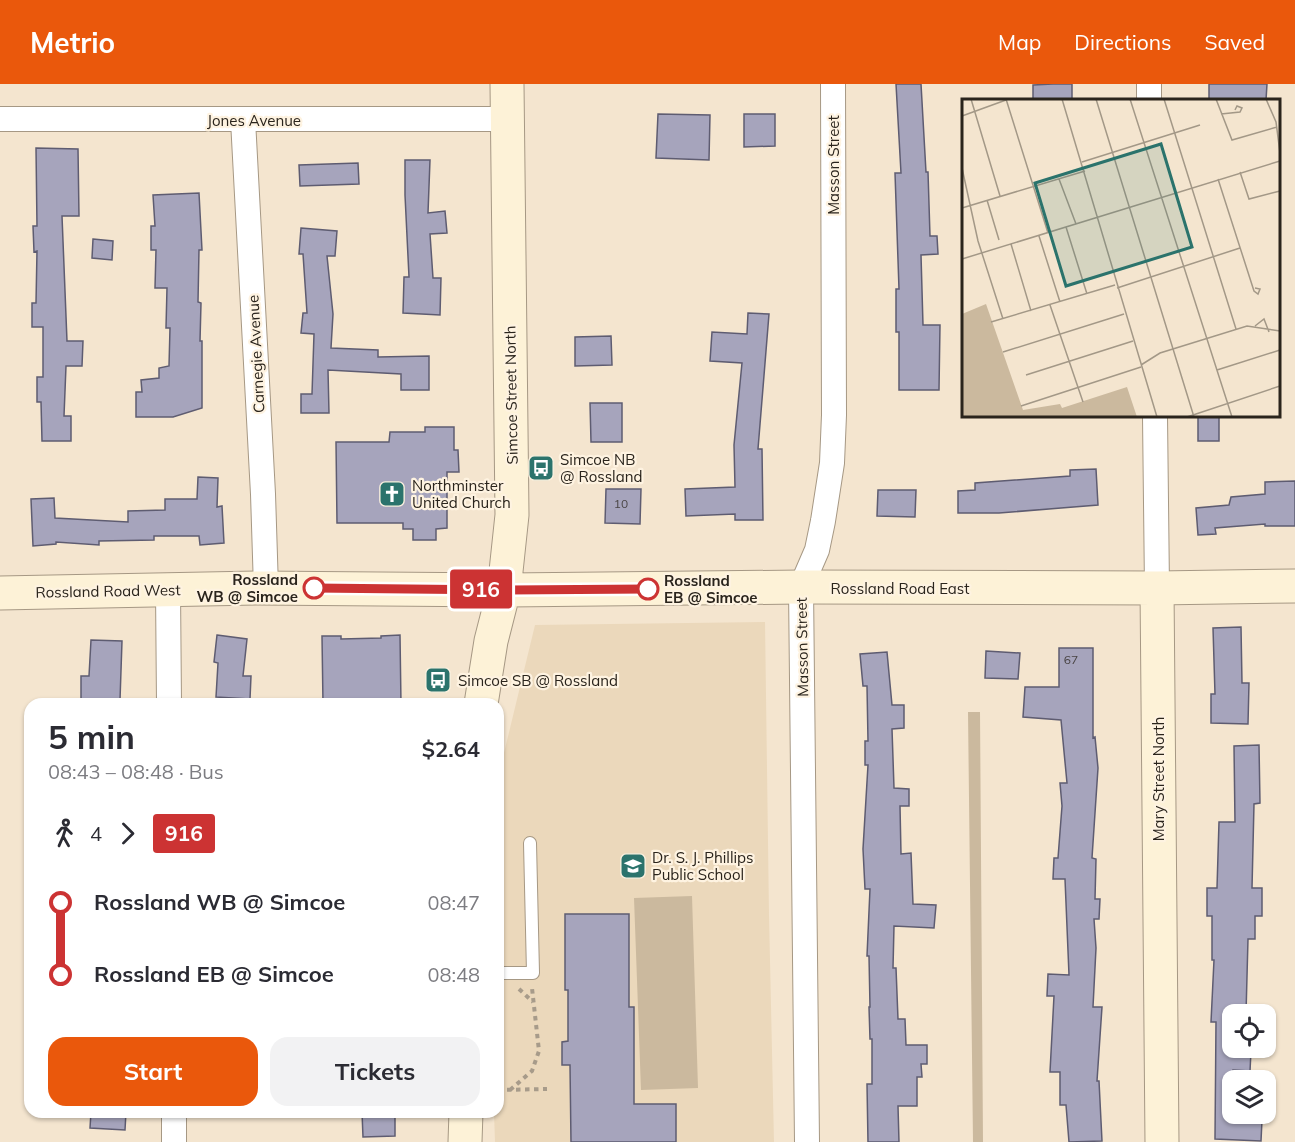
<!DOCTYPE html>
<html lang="en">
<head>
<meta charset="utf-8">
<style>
	body { margin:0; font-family:Mulish,sans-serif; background:#f2f2f3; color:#2b2b33; height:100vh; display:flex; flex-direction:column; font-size:22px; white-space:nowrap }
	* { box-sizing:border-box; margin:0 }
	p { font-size:20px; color:#7c7c81 }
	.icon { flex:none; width:33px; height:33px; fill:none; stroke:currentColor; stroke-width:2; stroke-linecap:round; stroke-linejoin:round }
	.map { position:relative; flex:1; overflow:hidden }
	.panel { position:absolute; left:24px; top:614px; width:480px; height:420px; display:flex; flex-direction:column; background:#fff; border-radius:18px; box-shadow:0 2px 4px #0004 }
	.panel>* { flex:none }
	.badge { padding:0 12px; border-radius:4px; font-size:21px; line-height:39px }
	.buttons { position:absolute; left:1222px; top:920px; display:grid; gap:12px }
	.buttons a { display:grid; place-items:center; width:54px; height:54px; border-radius:12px; background:#fff; box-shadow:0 2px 4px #0004; font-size:30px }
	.map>.badge { position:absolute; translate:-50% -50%; box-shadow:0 0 0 3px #fff }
	.legs { display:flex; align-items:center; gap:9px; height:66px; padding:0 24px; font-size:20px }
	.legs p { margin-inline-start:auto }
	.overview { display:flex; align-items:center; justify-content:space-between; height:102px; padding:0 24px }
	h1 { font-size:33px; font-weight:700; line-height:45px }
	.cta { display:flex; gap:12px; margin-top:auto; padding:12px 24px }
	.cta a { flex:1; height:69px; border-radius:18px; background:#ea580c; color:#fff; font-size:24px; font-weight:700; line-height:69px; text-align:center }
	.cta a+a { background:#f2f2f3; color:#2b2b33 }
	ul { padding:0 24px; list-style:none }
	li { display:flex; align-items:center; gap:21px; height:72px; font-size:22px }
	li i { display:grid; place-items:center; width:9px; height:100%; margin:0 8px; background:currentColor }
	li i::after { content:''; width:15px; height:15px; margin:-8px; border:4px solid; border-radius:50%; background:#fff }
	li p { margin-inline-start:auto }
	li:first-child i { background:linear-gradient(#0000 50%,currentColor 0) }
	li:last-child i { background:linear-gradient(currentColor 50%,#0000 0) }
	header { display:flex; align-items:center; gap:36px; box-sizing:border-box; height:84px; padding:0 30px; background:#ea580c; color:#fff }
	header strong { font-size:28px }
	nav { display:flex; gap:33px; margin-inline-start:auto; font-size:21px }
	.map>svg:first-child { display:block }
	.built { fill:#ebd8bb }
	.green { fill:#cbb99e }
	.building { fill:#a6a4bc; stroke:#5e5c71; stroke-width:1.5 }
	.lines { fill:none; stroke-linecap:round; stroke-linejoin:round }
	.lane-casing { stroke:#a69884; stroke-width:14 }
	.street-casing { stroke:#a69884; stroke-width:26 }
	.secondary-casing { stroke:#a69884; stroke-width:35 }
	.path { stroke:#a79b8a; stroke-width:4; stroke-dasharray:4.5 4.5; stroke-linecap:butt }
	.lane { stroke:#fff; stroke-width:12 }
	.street { stroke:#fff; stroke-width:24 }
	.secondary { stroke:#fdf2d7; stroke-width:33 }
	.line-1-casing { stroke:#fff; stroke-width:14 }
	.line-1 { stroke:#c33; stroke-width:9 }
	.stop-1-dot { fill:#fff; stroke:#c33; stroke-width:3 }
	.labels { text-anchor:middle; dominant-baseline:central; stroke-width:4.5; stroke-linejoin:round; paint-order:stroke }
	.number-label { font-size:12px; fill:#494444 }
	.street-label { font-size:15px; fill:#2a241c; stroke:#fef3e1 }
	.poi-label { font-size:15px; fill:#2a241c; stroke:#fef3e1; text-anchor:start }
	.stop-label { font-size:15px; font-weight:bold; fill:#2a241c; stroke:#fef3e1; text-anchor:end }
	.inset-road { fill:none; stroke:#a39887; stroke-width:1.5 }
	.view { fill:#2b736c; fill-opacity:0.15; stroke:#2b736c; stroke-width:3 }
	.inset-edge { fill:none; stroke:#2a241c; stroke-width:3 }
</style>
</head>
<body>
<header>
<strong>Metrio</strong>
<nav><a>Map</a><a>Directions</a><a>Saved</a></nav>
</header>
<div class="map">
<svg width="1295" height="1058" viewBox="0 0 1295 1058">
	<rect width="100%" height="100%" fill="#f4e5cf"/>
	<path class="built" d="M 765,538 L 769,831 L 774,1058 L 495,1058 L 494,1028 L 498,1028 L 498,733 L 503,673 L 535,541 Z"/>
	<path class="green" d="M 968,628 L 980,628 L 983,1058 L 973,1058 Z
		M 692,812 L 698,1004 L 641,1006 L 634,814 Z"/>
	<path class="building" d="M 896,0 L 921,0 L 926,88 L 928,88 L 930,152 L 937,152 L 938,170 L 921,171 L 923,241 L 940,241 L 939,306 L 899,306 L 899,248 L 896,248 L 896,205 L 899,205 L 895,89 L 901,89 Z
		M 1053,0 L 1072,0 L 1072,16 L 1033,16 L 1033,1 Z
		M 1209,0 L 1267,0 L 1266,16 L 1209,16 Z
		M 658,30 L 710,31 L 709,76 L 656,74 Z
		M 744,30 L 775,30 L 775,62 L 744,63 Z
		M 36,64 L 78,65 L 79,132 L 62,132 L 67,257 L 83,257 L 82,282 L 66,282 L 64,332 L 71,332 L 71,357 L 42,357 L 41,318 L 37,318 L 37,293 L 43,293 L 43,243 L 32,243 L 32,219 L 36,219 L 37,167 L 34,168 L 33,142 L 37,142 Z
		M 405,76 L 430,76 L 428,129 L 445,127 L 447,149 L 430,150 L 433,194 L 441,194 L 440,231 L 403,229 L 404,193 L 409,193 L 405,111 Z
		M 358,79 L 359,100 L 300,102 L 299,81 Z
		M 199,109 L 202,166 L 199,166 L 198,218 L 201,219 L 200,257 L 202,257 L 202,324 L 173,333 L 136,333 L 136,308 L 142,308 L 141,296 L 159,294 L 159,284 L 169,282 L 170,244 L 166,244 L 167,204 L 155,204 L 156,166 L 151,166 L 151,142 L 155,142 L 153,111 Z
		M 301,144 L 337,147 L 335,172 L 327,172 L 333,230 L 331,264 L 378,266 L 378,273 L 429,272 L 429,306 L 401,306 L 401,290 L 328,286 L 329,329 L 301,329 L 301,310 L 312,310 L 314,250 L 301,249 L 303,229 L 307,229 L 303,170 L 299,170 Z
		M 93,155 L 113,157 L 112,176 L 92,174 Z
		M 748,229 L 769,230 L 758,365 L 762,365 L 763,436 L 735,436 L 735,430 L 686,432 L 685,405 L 735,403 L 734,361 L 742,279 L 710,277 L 712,248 L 747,250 Z
		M 611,252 L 612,281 L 575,282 L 575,253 Z
		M 590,319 L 622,319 L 622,358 L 591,358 Z
		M 1198,332 L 1219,332 L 1219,357 L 1198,357 Z
		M 425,343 L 454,343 L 454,366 L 458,366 L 459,388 L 447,388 L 447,444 L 436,445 L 436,456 L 413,456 L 413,445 L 403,445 L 403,439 L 337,439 L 336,358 L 389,358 L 390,348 L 425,348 Z
		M 1096,385 L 1098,421 L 999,429 L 958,429 L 958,407 L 975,406 L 975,399 L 1070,392 L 1070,386 Z
		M 198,393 L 218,394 L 217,423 L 222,422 L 224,459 L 200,461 L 199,452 L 154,452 L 154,456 L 99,457 L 99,461 L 56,458 L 56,460 L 33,462 L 31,415 L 54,414 L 55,434 L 128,438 L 128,427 L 165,426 L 165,415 L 197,415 Z
		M 1295,397 L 1295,442 L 1265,442 L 1265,440 L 1215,444 L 1216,450 L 1198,451 L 1196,424 L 1229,421 L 1231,413 L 1265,410 L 1265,398 Z
		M 606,405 L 641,405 L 640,440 L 605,439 Z
		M 878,406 L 916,406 L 915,433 L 877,432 Z
		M 1241,543 L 1242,599 L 1249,599 L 1248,640 L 1211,639 L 1211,610 L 1215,610 L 1213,544 Z
		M 217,551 L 247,555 L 243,592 L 251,592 L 250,615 L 216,613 L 218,579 L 214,578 Z
		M 400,551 L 401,620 L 323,620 L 322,552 L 341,552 L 341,555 L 381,554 L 381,552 Z
		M 91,556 L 122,557 L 120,616 L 81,616 L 81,592 L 89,592 Z
		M 1059,564 L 1093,564 L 1093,654 L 1095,653 L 1098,684 L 1092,774 L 1096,775 L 1095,815 L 1100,815 L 1099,835 L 1094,835 L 1096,864 L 1093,923 L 1102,923 L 1097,997 L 1099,997 L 1102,1057 L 1069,1058 L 1066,1021 L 1060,1021 L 1060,988 L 1050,988 L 1054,912 L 1047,912 L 1048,890 L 1069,891 L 1065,795 L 1053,795 L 1054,774 L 1058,774 L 1062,722 L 1060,699 L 1067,699 L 1061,636 L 1023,633 L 1025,603 L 1059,603 Z
		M 986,567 L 1020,569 L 1018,595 L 985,594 Z
		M 887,568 L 892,621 L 904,621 L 904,644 L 892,645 L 894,704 L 909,705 L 909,722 L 900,722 L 901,770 L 911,769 L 913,820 L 936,821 L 934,844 L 894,842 L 893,884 L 896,884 L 898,935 L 905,935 L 906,961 L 927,961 L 927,980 L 921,980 L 922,993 L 917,993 L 917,1022 L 898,1022 L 899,1058 L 868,1058 L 867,1000 L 872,1000 L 872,955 L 870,955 L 869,923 L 870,923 L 869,872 L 867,872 L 870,805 L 865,805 L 863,765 L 868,681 L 865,681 L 865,657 L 868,657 L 867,602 L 863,602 L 860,570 Z
		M 1259,661 L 1260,719 L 1254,720 L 1252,804 L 1262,804 L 1262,832 L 1255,832 L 1255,855 L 1248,855 L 1246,930 L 1233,930 L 1233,966 L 1251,967 L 1250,987 L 1233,986 L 1233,1035 L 1262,1036 L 1261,1057 L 1215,1055 L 1216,938 L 1211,938 L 1214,876 L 1212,876 L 1212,832 L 1207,832 L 1207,804 L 1217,804 L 1219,738 L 1235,738 L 1234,662 Z
		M 565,830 L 629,830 L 629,923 L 634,923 L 634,1020 L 676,1020 L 676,1058 L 571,1058 L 570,981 L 562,981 L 562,958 L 568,957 L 568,906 L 565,906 Z
		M 91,1028 L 126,1028 L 125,1046 L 90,1044 Z
		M 362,1028 L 395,1028 L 395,1052 L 363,1053 Z"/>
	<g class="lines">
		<g class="lane-casing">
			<path id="lane" d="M 498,889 L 533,889 L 530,759"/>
		</g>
		<g class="street-casing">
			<path id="street" d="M 1149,0 L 1149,16
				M 0,35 L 507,35
				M 243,36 L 263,410 L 266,504
				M 1155,332 L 1157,504
				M 168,506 L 169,620
				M 174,1028 L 174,1058
				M 807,1058 L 801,503 L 817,466 L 823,437 L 832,379 L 834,331 L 833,0"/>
		</g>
		<g class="secondary-casing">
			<path id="secondary" d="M 1157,504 L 1162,1058
				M 0,509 L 257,504 L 504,506 L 801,503 L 1157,504 L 1295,502
				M 481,620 L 491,557 L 504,506 L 512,431 L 507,0
				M 465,1058 L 466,1028"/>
		</g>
		<path class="path" d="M 519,905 L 533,918
			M 498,1006 L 547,1005
			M 510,1006 L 532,987 L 539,967 L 532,904"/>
		<use href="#lane" class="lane"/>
		<use href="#street" class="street"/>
		<use href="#secondary" class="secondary"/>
	</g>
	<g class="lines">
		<g class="line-1-casing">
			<path id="line-1" d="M 314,504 L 504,506 L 648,505"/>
		</g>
		<use href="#line-1" class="line-1"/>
	</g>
	<defs>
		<g id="bus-square" transform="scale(1.35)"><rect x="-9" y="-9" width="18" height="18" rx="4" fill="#2b736c" stroke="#fef3e1"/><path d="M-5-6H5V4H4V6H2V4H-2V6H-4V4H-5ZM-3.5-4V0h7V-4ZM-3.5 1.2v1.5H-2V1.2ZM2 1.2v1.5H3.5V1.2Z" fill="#fff"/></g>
		<g id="church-square" transform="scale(1.35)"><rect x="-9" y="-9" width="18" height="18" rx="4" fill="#2b736c" stroke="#fef3e1"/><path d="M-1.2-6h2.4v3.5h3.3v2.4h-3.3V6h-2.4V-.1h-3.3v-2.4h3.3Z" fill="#fff"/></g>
		<g id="school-square" transform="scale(1.35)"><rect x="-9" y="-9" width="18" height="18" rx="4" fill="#2b736c" stroke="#fef3e1"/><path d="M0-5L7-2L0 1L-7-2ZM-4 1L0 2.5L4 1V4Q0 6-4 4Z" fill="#fff"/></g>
	</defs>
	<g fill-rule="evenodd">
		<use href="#bus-square" x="541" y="384"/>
		<use href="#church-square" x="392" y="410"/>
		<use href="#bus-square" x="438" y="596"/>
		<use href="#school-square" x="633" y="782"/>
	</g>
	<g class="stop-1-dot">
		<circle cx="314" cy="504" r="10"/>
		<circle cx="648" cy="505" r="10"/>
	</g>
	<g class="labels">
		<g class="number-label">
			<text x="621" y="419">10</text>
			<text x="1071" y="575">67</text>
		</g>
		<g class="street-label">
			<text x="254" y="36">Jones Avenue</text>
			<text transform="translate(833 81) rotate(-90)">Masson Street</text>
			<text transform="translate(256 270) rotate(-93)">Carnegie Avenue</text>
			<text transform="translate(511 311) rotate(-91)">Simcoe Street North</text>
			<text x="900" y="504">Rossland Road East</text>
			<text transform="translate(108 507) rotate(-1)">Rossland Road West</text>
			<text transform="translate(802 563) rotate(-91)">Masson Street</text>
			<text transform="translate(1158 695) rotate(-90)">Mary Street North</text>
		</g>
		<g class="poi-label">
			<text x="560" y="375">Simcoe NB<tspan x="560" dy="17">@ Rossland</tspan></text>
			<text x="412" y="401">Northminster<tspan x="412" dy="17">United Church</tspan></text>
			<text x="458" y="596">Simcoe SB @ Rossland</text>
			<text x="652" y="773">Dr. S. J. Phillips<tspan x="652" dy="17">Public School</tspan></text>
		</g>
		<g class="stop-label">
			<text x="298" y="495">Rossland<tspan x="298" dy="17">WB @ Simcoe</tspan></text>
			<text x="664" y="496" text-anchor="start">Rossland<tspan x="664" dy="17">EB @ Simcoe</tspan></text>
		</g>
	</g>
	<g transform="translate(962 15)">
		<rect width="318" height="318" fill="#f4e5cf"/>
		<path d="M 24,205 L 61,311 L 98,305 L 100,309 L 165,288 L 175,318 L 0,318 L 0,215 Z" fill="#cbb99e"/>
		<path class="inset-road" d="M 9,0 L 38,97M 44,0 L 86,134M 100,0 L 195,318M 134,0 L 232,318M 168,0 L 270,318M 202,0 L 274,230M 254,0 L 270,41 L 315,28M 304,0 L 314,23 L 318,54M 259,15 L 278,13 L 280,9 L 275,7 L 273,11M 0,17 L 44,1M 120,63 L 238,26M 0,69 L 16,142 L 41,220M 278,73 L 287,100 L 318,92M 97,80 L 114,125M 256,80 L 292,192 L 296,195 L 298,190 L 293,189M 25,101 L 37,141M 0,109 L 123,72M 104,128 L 125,195M 77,137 L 98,203M 49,145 L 69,212M 0,160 L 318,62M 155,189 L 278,149M 88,206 L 121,303M 29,223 L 153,186M 293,227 L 302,220 L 307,233M 41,253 L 162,215M 179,266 L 198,254 L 285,227 L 318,232M 255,271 L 318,251M 64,276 L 171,242M 59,307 L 179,268M 225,318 L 318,287"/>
		<path class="view" d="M 199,45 L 230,148 L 104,187 L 73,84 Z"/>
		<rect width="318" height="318" class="inset-edge"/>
	</g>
</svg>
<div class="buttons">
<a><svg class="icon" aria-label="locate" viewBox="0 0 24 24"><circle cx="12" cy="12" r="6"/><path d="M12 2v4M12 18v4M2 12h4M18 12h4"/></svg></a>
<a><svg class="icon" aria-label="layers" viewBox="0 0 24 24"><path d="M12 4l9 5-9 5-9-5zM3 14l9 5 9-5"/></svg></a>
</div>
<b class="badge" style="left:481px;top:505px;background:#c33;color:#fff">916</b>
<section class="panel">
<div class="overview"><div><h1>5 min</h1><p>08:43 – 08:48 · Bus</p></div><b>$2.64</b></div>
<div class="legs"><svg class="icon" aria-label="walk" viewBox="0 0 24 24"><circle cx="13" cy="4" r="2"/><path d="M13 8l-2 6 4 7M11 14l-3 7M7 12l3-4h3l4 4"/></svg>4<svg class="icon" aria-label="forward" viewBox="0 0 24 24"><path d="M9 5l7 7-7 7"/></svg><b class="badge" style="background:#c33;color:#fff">916</b></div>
<ul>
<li><i style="color:#c33"></i><b>Rossland WB @ Simcoe</b><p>08:47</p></li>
<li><i style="color:#c33"></i><b>Rossland EB @ Simcoe</b><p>08:48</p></li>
</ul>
<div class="cta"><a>Start</a><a>Tickets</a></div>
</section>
</div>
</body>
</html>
